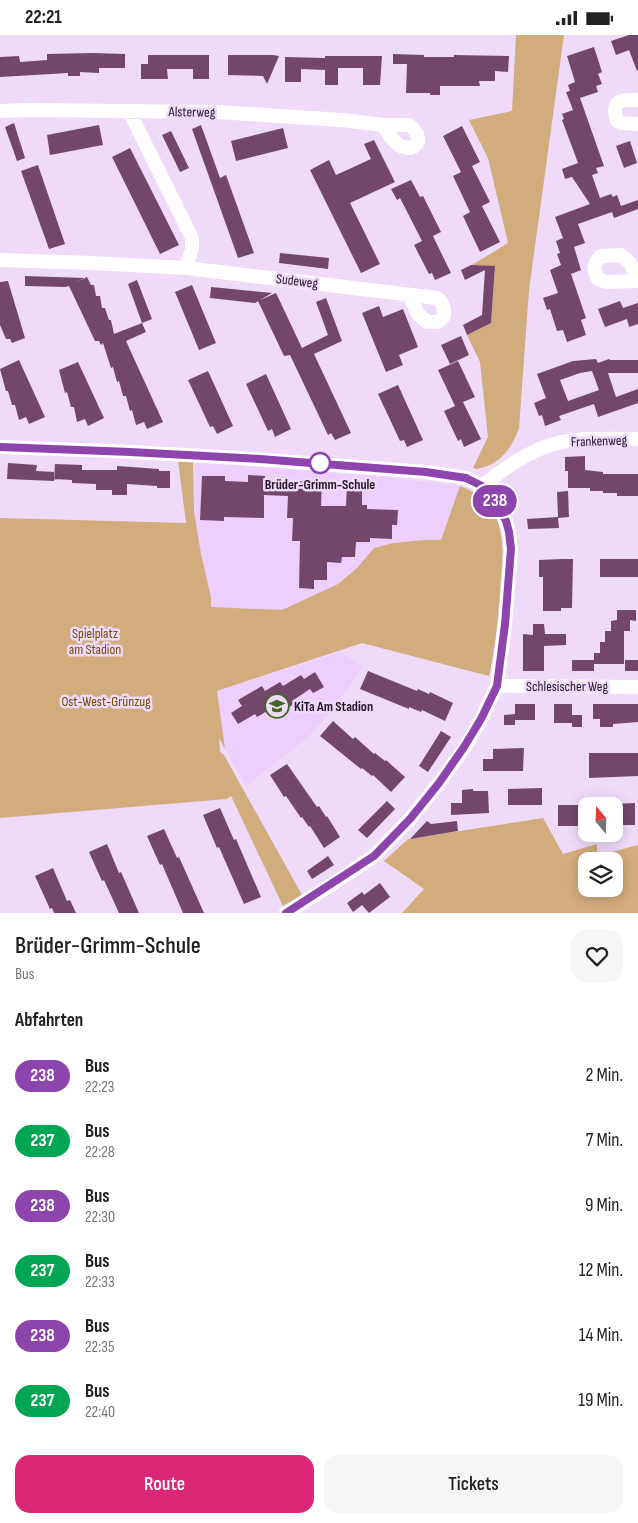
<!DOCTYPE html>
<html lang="de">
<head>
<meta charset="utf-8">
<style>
	body { margin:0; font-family:"Sofia Sans Condensed",sans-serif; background:#f6f6f6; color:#222; height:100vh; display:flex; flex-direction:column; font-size:19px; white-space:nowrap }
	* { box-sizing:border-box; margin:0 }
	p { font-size:16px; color:#767676 }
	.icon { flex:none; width:28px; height:28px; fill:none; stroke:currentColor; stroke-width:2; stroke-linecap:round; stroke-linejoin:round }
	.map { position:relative; height:878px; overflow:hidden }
	.side { display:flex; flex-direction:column; background:#fff; flex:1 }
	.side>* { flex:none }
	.badge { padding:0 10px; border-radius:16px; font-size:18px; line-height:32px }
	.needle { width:32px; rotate:341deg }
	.fabs { position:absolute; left:578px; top:762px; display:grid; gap:10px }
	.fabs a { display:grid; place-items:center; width:45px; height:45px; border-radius:10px; background:#fff; box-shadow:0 2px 12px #0003; font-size:25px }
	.map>.badge { position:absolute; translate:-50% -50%; box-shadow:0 0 0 2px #fff }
	h2 { padding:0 15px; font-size:19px; line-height:45px }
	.round { display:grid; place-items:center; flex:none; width:52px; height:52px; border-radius:15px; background:#f6f6f6 }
	.headline { display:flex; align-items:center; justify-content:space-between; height:85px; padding:0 15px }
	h1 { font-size:24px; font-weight:600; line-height:38px }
	.action { display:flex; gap:10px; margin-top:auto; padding:10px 15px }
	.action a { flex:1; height:58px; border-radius:15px; background:#db2777; color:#fff; font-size:20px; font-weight:600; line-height:58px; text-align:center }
	.action a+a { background:#f6f6f6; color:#222 }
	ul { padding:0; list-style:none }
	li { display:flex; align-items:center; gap:15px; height:65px; padding:0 15px }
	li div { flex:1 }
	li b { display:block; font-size:19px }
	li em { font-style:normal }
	li .badge { min-width:55px; font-weight:700; text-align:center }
	.status { display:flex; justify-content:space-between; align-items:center; height:35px; padding:0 25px; background:#fff; direction:ltr }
	.status svg { height:14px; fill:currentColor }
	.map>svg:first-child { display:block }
	.built { fill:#edcefd }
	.green { fill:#d1ac7c; fill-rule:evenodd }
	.building { fill:#73476b; fill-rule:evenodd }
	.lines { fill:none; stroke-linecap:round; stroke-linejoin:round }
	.street { stroke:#fff; stroke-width:14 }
	.line-casing { stroke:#fff; stroke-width:11 }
	.line { stroke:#8e44ad; stroke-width:8 }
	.stop-dot { fill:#fff; stroke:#8e44ad; stroke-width:2.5 }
	.labels { text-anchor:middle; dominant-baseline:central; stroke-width:5; stroke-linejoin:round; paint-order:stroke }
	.street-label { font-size:14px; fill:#24172a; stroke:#efdafa }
	.stop-label { font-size:14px; font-weight:bold; fill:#24172a; stroke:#efdafa }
	.park-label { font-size:14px; fill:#724b05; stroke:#efdafa }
	.poi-label { font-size:14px; font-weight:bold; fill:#24172a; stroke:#efdafa; text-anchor:start }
</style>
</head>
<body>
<div class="status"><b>22:21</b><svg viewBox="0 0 49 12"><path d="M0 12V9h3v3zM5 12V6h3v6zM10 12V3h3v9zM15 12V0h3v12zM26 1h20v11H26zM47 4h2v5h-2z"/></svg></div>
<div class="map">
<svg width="638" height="878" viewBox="0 0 638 878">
	<rect width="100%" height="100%" fill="#efdafa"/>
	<path class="built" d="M 193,427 L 383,442 L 460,451 L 441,505 L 424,505 L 393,508 L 374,513 L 357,533 L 338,549 L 282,575 L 211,572 L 211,562 L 201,519 L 194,476 Z
		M 340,617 L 363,632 L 324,685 L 306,704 L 246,751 L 225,714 L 217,656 Z"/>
	<path class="green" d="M 516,0 L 564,0 L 529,255 L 519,393 C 511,415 499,430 476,434 L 473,433 L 488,402 L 480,327 L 467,300 L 491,288 L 495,232 L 472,230 L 508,208 L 488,123 L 469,85 L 512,76 Z
		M 178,425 L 193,427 L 194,476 L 201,519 L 211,562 L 211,572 L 282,575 L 338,549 L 357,533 L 374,513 L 393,508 L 424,505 L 441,505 L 460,451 C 511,470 503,515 500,558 C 498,586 495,614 489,641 L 362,608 L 217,656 L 225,714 L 219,703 L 220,717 L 224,720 L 302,860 L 283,871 L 231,761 L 227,764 L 0,783 L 0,483 L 186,488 Z
		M 543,783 L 563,819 L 597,809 L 597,821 L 638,810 L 638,878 L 402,878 L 424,854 L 384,826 L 408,804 ZM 586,826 L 614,826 L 614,854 L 586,854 Z"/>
	<path class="building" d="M 629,0 L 638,0 L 638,35 L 637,36 L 629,15 L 616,20 L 611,6 Z
		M 594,12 L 602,37 L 598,39 L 602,49 L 596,51 L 598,57 L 580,63 L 604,131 L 596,133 L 598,138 L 592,140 L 600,163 L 611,159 L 613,162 L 617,160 L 621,171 L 638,165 L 638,174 L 614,183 L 612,177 L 578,189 L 585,208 L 574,212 L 581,235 L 571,239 L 586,283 L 581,285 L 586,300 L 567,307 L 563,295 L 557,296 L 550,274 L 547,275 L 543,263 L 558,258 L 550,235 L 561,230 L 557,219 L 560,218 L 556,206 L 563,203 L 555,182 L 590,169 L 572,142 L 565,144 L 562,134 L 578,128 L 562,85 L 564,84 L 562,79 L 573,75 L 566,57 L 570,56 L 568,50 L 575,47 L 567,21 Z
		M 93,18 L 125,19 L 125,33 L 99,33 L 99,38 L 80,37 L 80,41 L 68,41 L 68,38 L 0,42 L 0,22 L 19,21 L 20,27 L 47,25 L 47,19 Z
		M 393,19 L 424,20 L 424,22 L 454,22 L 454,20 L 509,21 L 508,37 L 495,36 L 495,46 L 479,46 L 480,51 L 440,51 L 440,60 L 430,60 L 430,58 L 406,58 L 407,29 L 393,29 Z
		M 148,20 L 209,20 L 209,44 L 193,44 L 193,34 L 167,34 L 168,44 L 141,44 L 141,29 L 148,29 Z
		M 228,20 L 273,20 L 279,21 L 267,49 L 263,41 L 228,40 Z
		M 325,21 L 382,21 L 380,50 L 363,50 L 363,33 L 338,33 L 338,50 L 325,50 L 325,35 L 301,34 L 301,47 L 285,47 L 285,22 L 325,23 Z
		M 14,88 L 25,123 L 17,126 L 5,92 Z
		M 99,90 L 103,110 L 50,120 L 47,100 Z
		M 201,90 L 220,143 L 226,140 L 254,218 L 238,223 L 192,94 Z
		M 462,91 L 480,127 L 472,131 L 490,167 L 482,171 L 500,207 L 480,217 L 463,181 L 470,177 L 453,141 L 461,137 L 443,101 Z
		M 283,93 L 288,113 L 236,126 L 231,106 Z
		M 171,96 L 189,133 L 180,137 L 162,100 Z
		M 374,105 L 395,147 L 350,168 L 380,229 L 361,238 L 310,135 L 329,125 L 336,140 L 371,124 L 364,109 Z
		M 630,106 L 637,128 L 624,133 L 616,111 Z
		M 130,113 L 179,210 L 160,219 L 112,122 Z
		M 38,130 L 65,209 L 49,214 L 21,136 Z
		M 411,145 L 420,162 L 423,161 L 441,197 L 433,201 L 451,238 L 435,245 L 432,238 L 429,239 L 414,210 L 422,206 L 400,163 L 397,165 L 391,154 Z
		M 280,218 L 329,223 L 328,234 L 279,228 Z
		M 471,230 L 495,231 L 491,288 L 467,300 L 463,290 L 482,280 L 485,235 L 465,245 L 461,235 Z
		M 25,241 L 86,243 L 76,247 L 87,242 L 91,250 L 94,250 L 96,261 L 100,261 L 102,273 L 105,273 L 109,285 L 111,285 L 114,299 L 142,288 L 146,297 L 126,306 L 163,387 L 147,394 L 144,387 L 136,390 L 132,375 L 130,376 L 126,361 L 123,361 L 119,346 L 117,347 L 113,332 L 111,333 L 103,308 L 101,310 L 99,306 L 95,306 L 69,251 L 65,252 L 25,251 Z
		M 137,245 L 152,284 L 142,288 L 128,249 Z
		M 8,246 L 25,303 L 12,308 L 10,304 L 6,304 L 0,290 L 0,247 Z
		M 192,250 L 216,308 L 199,315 L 175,257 Z
		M 211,252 L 232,254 L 272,258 L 255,268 L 210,263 Z
		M 276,258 L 302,313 L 328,300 L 316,267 L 326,263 L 342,306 L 314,319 L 351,398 L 335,405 L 331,398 L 328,400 L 290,320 L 284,321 L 258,266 Z
		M 620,266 L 623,273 L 638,268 L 638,289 L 629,292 L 627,284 L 605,292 L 598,274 Z
		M 379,271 L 383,282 L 403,274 L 418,312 L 399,320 L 403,330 L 386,337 L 362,278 Z
		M 461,301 L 469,320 L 450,329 L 441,310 Z
		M 596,324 L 598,328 L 609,324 L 610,325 L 638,325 L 638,338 L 608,338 L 616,362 L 638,354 L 638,368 L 598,382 L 594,369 L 559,381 L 561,385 L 545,391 L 542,380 L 539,381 L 534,368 L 546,363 L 537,339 L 573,326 ZM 592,336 L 599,355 L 568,366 L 560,345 L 580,338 Z
		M 19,325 L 45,382 L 29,389 L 26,382 L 19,385 L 15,370 L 12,370 L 8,356 L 6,356 L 0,334 Z
		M 458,326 L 475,362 L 463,367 L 481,404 L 464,412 L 461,404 L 458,406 L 444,376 L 455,371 L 438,335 Z
		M 78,327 L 104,383 L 88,391 L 85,384 L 77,387 L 74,372 L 71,372 L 67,357 L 65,358 L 59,335 Z
		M 208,336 L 233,391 L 217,399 L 213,391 L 210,392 L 188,345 Z
		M 266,339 L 291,394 L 275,402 L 272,394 L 268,396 L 246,349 Z
		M 398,350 L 423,405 L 407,412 L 404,405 L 400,406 L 378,359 Z
		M 585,421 L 585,435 L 603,437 L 603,439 L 638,439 L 638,461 L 617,461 L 617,458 L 603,458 L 603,456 L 590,456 L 590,453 L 568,453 L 568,436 L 565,436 L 565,422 Z
		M 8,428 L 37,430 L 36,436 L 55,437 L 54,446 L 7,444 Z
		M 55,429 L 82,430 L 82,435 L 117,435 L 117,431 L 159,434 L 159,436 L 170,436 L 170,453 L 157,453 L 157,451 L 127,449 L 127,460 L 112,460 L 112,455 L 96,455 L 96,449 L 72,448 L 72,445 L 54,444 Z
		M 248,440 L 265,441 L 265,449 L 287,449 L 288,446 L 322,446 L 321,471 L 346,471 L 347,448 L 362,448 L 362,470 L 367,470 L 367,474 L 398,475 L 397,490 L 392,490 L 392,504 L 370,503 L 370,507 L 356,507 L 355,522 L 342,522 L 341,528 L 327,527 L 327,545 L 314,545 L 314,554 L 299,553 L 300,506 L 292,506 L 293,483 L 287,483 L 288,461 L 264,460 L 264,483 L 224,482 L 224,486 L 200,485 L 202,441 L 225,441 L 225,446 L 248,447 Z
		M 568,456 L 569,482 L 558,483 L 559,493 L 528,494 L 527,484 L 558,482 L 557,457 Z
		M 563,524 L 573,524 L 572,573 L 561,573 L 561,576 L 543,576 L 543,542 L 539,542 L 539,525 Z
		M 600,524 L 638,524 L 638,542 L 600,542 Z
		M 617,575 L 636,575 L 636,586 L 630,585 L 630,596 L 624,596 L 624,629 L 594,629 L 594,618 L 600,618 L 600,607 L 605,607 L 605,596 L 611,596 L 611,586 L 617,585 Z
		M 533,589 L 544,589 L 545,599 L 566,599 L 566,610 L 544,611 L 544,636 L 523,636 L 523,599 L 533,600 Z
		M 572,625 L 594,625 L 594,636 L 572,636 Z
		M 625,625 L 638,625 L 638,636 L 625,636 Z
		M 368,636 L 417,656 L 418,654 L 429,659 L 430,657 L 453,668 L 445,686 L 422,675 L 421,677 L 409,672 L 409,674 L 360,654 Z
		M 315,637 L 324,652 L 313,658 L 310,654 L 292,666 L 294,669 L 278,679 L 274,672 L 257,682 L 255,679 L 238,689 L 231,678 L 242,671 L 238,665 L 262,651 L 265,656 L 280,647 L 283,651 L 301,640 L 304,644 Z
		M 515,669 L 535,669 L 535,685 L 515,685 L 515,690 L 504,690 L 504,680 L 515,679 Z
		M 554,669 L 572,669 L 572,688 L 554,688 Z
		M 593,669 L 638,669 L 638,687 L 613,689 L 613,692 L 600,692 L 600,684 L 593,684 Z
		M 572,680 L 582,680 L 582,692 L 572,692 Z
		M 333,686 L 353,704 L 355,702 L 374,719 L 375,718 L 385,726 L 386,725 L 405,742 L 391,757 L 373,740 L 372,741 L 362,733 L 361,734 L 320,701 Z
		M 441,696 L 451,702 L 428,737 L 419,731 Z
		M 524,713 L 523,736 L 483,736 L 483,724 L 493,724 L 493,714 Z
		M 589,718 L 638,718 L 638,741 L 589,743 Z
		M 287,729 L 317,772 L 319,771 L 326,782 L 327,781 L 340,802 L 324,813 L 310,791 L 309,792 L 302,782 L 301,783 L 286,761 L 284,762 L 270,740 Z
		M 542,753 L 542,770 L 508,770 L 508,754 Z
		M 473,754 L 473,756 L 488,756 L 489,778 L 451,780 L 451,768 L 462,768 L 462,755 Z
		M 387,766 L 395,774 L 367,803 L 358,795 Z
		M 635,768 L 635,790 L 614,790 L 614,769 Z
		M 558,770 L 586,770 L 586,791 L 558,791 Z
		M 220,773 L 234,805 L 236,804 L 261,862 L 244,869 L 219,812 L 217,813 L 203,780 Z
		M 427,786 L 431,789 L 457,786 L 458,796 L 410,804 Z
		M 164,794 L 177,823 L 179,822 L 204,878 L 183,878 L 162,829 L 160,830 L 147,801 Z
		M 107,809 L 119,838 L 121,837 L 139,878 L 119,878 L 104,845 L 102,846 L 89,817 Z
		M 328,821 L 334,830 L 312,844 L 307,836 Z
		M 53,833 L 67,866 L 70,865 L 76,878 L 54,878 L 52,873 L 50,874 L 35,841 Z
		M 380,848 L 390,862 L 369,878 L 362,870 L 353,877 L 347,868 L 362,857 L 364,860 Z"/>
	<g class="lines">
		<path class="street" d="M 638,65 C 622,65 610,64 617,86 L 621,88 L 638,89
			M 0,76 L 28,75 L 217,77 L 342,85 L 383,90 L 409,90 C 418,97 423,108 411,113 C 396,114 390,101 383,90
			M 129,76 L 192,203 L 192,214 L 186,233
			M 0,225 L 92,228 L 186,233 L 437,263 C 443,268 445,273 444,281 L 438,287 L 427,287 L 418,279 L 409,260
			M 638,242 L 630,228 L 621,220 L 601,221 C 593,229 593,235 598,244 L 606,247 L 638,246
			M 0,412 L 113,416 L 240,423 L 426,437 L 466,443 L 482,451 L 496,467 L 506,486 L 509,497 L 511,515 L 505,589 L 497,651 L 481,684 L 465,712 L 439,748 L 410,784 L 374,821 L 334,848 L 286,878
			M 482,451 C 510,429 539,408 575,405 C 596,403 617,404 638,404
			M 497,651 L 638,652"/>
	</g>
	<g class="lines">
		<g class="line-casing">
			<path id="line" d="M 0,412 L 130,417 L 260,424 L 426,437 L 466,443 L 482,451 L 496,467 L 506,486 L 509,497 L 511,514 L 505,589 L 497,651 L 481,684 L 464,712 L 439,748 L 410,784 L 374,821 L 286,878"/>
		</g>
		<use href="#line" class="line"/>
	</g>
	<defs>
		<g id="school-ring" transform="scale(1.25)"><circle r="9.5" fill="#efdafa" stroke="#426924" stroke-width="1.5"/><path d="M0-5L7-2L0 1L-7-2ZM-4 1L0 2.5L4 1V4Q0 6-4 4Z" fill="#426924"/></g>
	</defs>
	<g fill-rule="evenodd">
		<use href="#school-ring" x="277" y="671"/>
	</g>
	<circle class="stop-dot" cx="320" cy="428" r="10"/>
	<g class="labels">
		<g class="street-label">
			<text transform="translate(192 77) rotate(1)">Alsterweg</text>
			<text transform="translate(297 246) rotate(7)">Sudeweg</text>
			<text transform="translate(599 406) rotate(-2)">Frankenweg</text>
			<text x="567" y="651">Schlesischer Weg</text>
		</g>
		<g class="stop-label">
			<text x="320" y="449">Brüder-Grimm-Schule</text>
		</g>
		<g class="park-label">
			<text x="95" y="598">Spielplatz<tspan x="95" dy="16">am Stadion</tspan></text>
			<text x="106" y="666">Ost-West-Grünzug</text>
		</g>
		<g class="poi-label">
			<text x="294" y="671">KiTa Am Stadion</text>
		</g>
	</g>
</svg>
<div class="fabs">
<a><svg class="needle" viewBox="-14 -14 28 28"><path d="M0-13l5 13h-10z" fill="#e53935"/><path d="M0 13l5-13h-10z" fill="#767676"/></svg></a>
<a><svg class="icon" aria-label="layers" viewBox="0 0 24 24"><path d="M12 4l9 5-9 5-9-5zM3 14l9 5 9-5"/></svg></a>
</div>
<b class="badge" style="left:495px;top:466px;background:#8e44ad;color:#fff">238</b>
</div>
<section class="side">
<div class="headline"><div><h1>Brüder-Grimm-Schule</h1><p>Bus</p></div><a class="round"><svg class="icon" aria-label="heart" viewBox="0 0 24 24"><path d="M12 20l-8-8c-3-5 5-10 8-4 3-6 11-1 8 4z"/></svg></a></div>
<h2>Abfahrten</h2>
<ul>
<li><span class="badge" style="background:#8e44ad;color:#fff">238</span><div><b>Bus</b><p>22:23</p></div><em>2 Min.</em></li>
<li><span class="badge" style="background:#00a651;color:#fff">237</span><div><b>Bus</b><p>22:28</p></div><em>7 Min.</em></li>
<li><span class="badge" style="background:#8e44ad;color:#fff">238</span><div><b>Bus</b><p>22:30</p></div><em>9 Min.</em></li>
<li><span class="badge" style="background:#00a651;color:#fff">237</span><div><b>Bus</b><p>22:33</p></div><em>12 Min.</em></li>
<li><span class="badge" style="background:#8e44ad;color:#fff">238</span><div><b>Bus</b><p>22:35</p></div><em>14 Min.</em></li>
<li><span class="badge" style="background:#00a651;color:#fff">237</span><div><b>Bus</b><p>22:40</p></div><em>19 Min.</em></li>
</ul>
<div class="action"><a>Route</a><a>Tickets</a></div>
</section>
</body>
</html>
